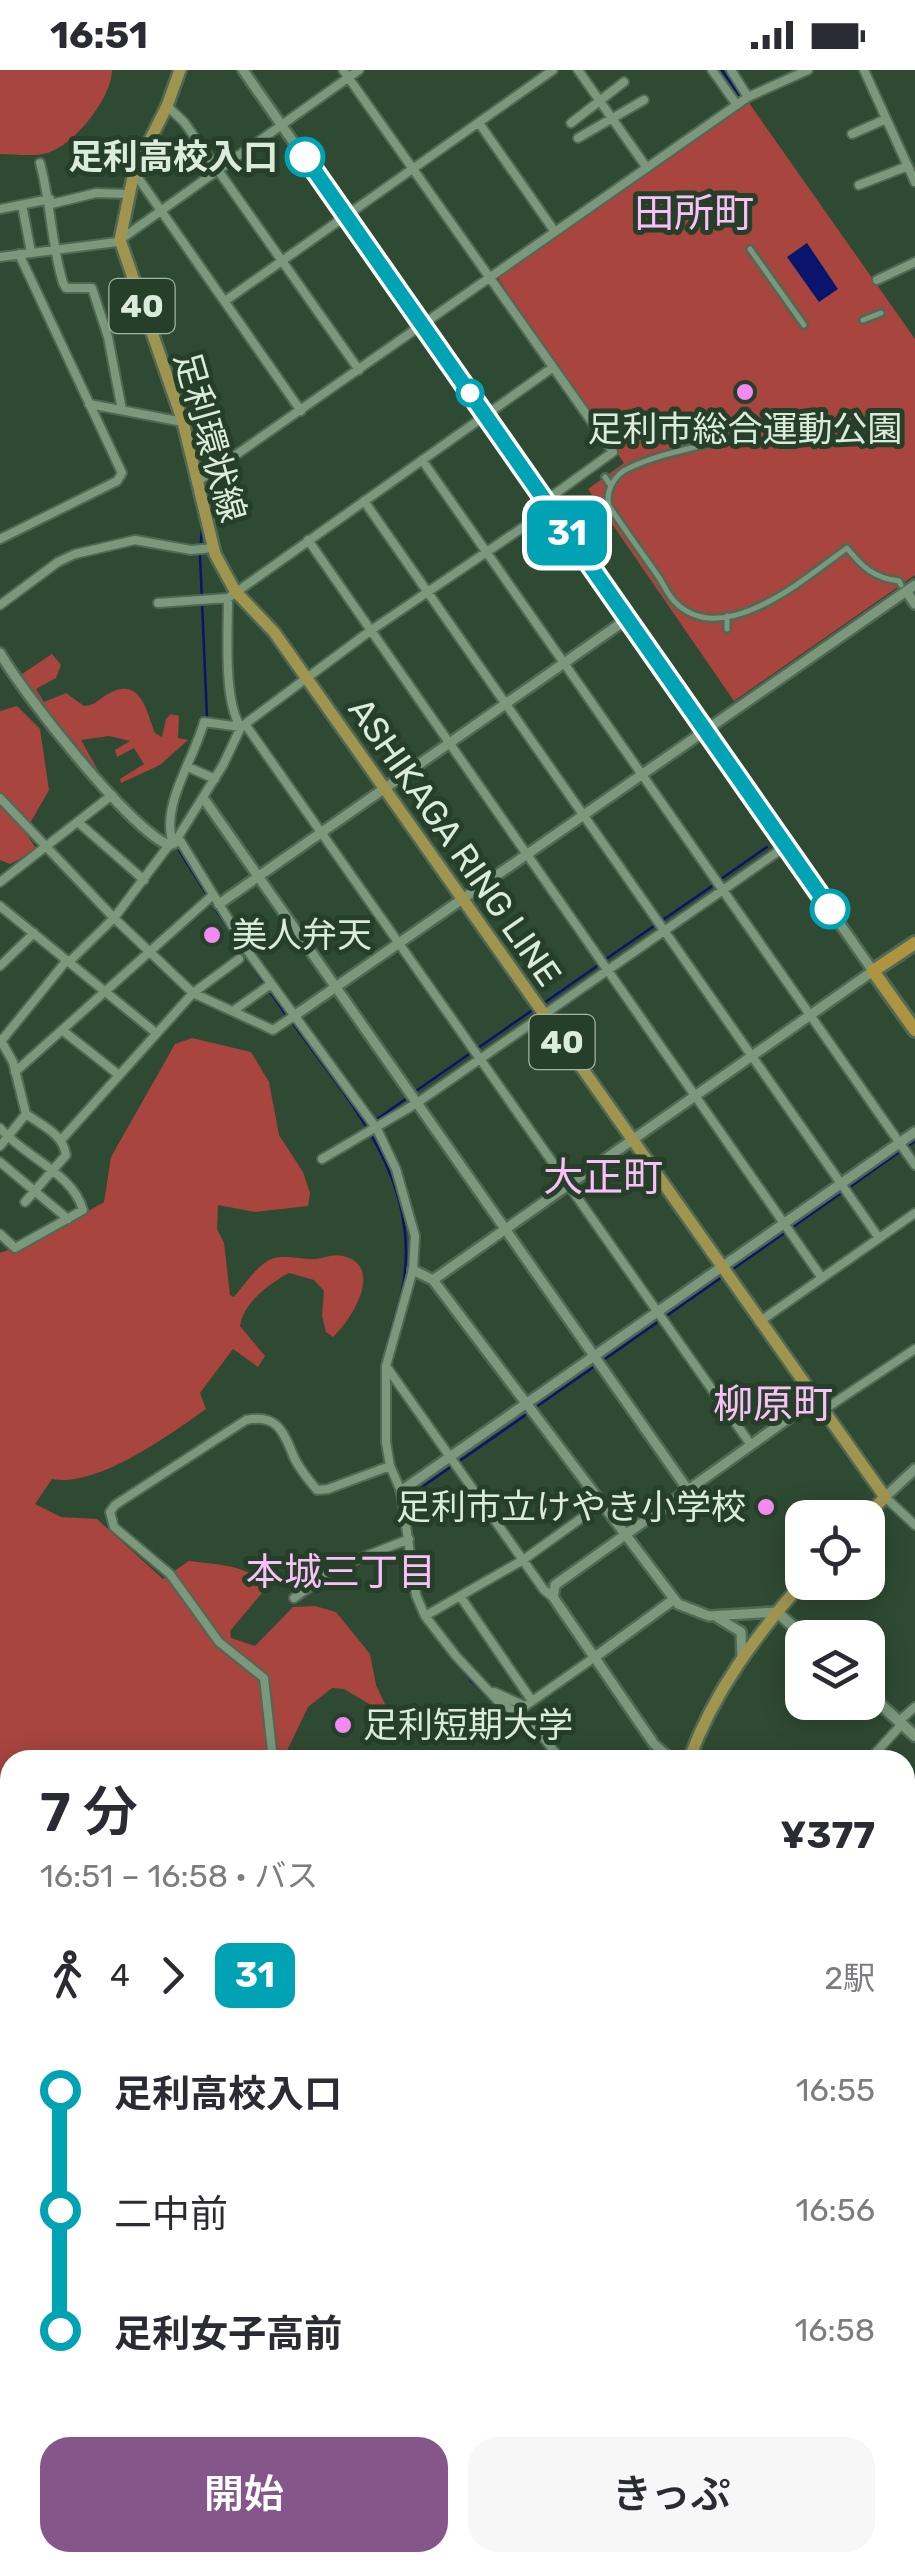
<!DOCTYPE html>
<html lang="ja">
<head>
<meta charset="utf-8">
<style>
	body { margin:0; font-family:Rubik,"Noto Sans JP",sans-serif; background:#f7f7f7; color:#2b2b33; height:100vh; display:flex; flex-direction:column; font-size:38px; white-space:nowrap }
	* { box-sizing:border-box; margin:0 }
	p { font-size:32px; color:#7c7c81 }
	.icon { flex:none; width:55px; height:55px; fill:none; stroke:currentColor; stroke-width:2; stroke-linecap:round; stroke-linejoin:round }
	.map { position:relative; flex:1; overflow:hidden }
	.side { position:absolute; left:0px; top:1680px; width:915px; height:822px; display:flex; flex-direction:column; background:#fff; border-radius:30px 30px 0 0; box-shadow:0 5px 25px #0003 }
	.side>* { flex:none }
	.badge { padding:0 20px; border-radius:15px; font-size:35px; line-height:65px }
	.fabs { position:absolute; left:785px; top:1430px; display:grid; gap:20px }
	.fabs a { display:grid; place-items:center; width:100px; height:100px; border-radius:20px; background:#fff; box-shadow:0 5px 25px #0003; font-size:50px }
	.map>.badge { position:absolute; translate:-50% -50%; box-shadow:0 0 0 5px #fff }
	.legs { display:flex; align-items:center; gap:15px; height:110px; padding:0 40px; font-size:32px }
	.legs p { margin-inline-start:auto }
	.headline { display:flex; align-items:center; justify-content:space-between; height:170px; padding:0 40px }
	h1 { font-size:55px; font-weight:600; line-height:75px }
	.button { display:flex; gap:20px; margin-top:auto; padding:20px 40px }
	.button a { flex:1; height:115px; border-radius:30px; background:#855689; color:#fff; font-size:40px; font-weight:600; line-height:115px; text-align:center }
	.button a+a { background:#f7f7f7; color:#2b2b33 }
	ul { padding:0 40px; list-style:none }
	li { display:flex; align-items:center; gap:35px; height:120px; font-size:38px }
	li i { display:grid; place-items:center; width:15px; height:100%; margin:0 12px; background:currentColor }
	li i::after { content:''; width:25px; height:25px; margin:-12px; border:8px solid; border-radius:50%; background:#fff }
	li p { margin-inline-start:auto }
	li:first-child i { background:linear-gradient(#0000 50%,currentColor 0) }
	li:last-child i { background:linear-gradient(currentColor 50%,#0000 0) }
	.status { display:flex; justify-content:space-between; align-items:center; height:70px; padding:0 50px; background:#fff; direction:ltr }
	.status svg { height:28px; fill:currentColor }
	.map>svg:first-child { display:block }
	.green { fill:#a7453e }
	.water { fill:#09156c }
	.lines { fill:none; stroke-linecap:round; stroke-linejoin:round }
	.stream { stroke:#09156c; stroke-width:2.5 }
	.pedestrian-casing { stroke:#506854; stroke-width:10 }
	.minor-casing { stroke:#506854; stroke-width:12 }
	.tertiary-casing { stroke:#506854; stroke-width:14 }
	.secondary-casing { stroke:#506854; stroke-width:15 }
	.primary-casing { stroke:#506854; stroke-width:16 }
	.trunk-casing { stroke:#506854; stroke-width:18 }
	.pedestrian { stroke:#7b987d; stroke-width:5 }
	.minor { stroke:#7b987d; stroke-width:8 }
	.tertiary { stroke:#7b987d; stroke-width:9 }
	.secondary { stroke:#7b987d; stroke-width:10 }
	.primary { stroke:#a0954f; stroke-width:11 }
	.trunk { stroke:#ac9440; stroke-width:12 }
	.rail-casing { stroke:#b3c6b5; stroke-width:6 }
	.rail { stroke:#253f28; stroke-width:2.5; stroke-dasharray:8; stroke-linecap:butt }
	.line-1-casing { stroke:#fff; stroke-width:22 }
	.line-1 { stroke:#00a3b4; stroke-width:15 }
	.stop-1-dot { fill:#fff; stroke:#00a3b4; stroke-width:5 }
	.poi-dot { fill:#f28af2; stroke:#253f28; stroke-width:4 }
	.labels { text-anchor:middle; dominant-baseline:central; stroke-width:10; stroke-linejoin:round; paint-order:stroke }
	.shield { fill:#253f28; stroke:#a4b7a6; stroke-width:2.5 }
	.shield-label { font-size:32px; font-weight:bold; fill:#dbebdc }
	.stop-label { font-size:35px; font-weight:bold; fill:#dbebdc; stroke:#253f28; text-anchor:end }
	.poi-label { font-size:35px; fill:#dbebdc; stroke:#253f28; text-anchor:start }
	.street-label { font-size:35px; fill:#dbebdc; stroke:#253f28 }
	.neighbourhood-label { font-size:38px; fill:#fbc0fa; stroke:#253f28 }
	.quarter-label { font-size:40px; fill:#fbc0fa; stroke:#253f28 }
</style>
</head>
<body>
<div class="status"><b>16:51</b><svg viewBox="0 0 49 12"><path d="M0 12V9h3v3zM5 12V6h3v6zM10 12V3h3v9zM15 12V0h3v12zM26 1h20v11H26zM47 4h2v5h-2z"/></svg></div>
<div class="map">
<svg width="915" height="2501" viewBox="0 0 915 2501">
	<rect width="100%" height="100%" fill="#2f4a32"/>
	<path class="green" d="M 0,0 L 112,0 C 112,27 75,75 47,83 C 34,87 14,84 0,84 Z
		M 749,33 L 915,269 L 915,505 L 734,631 L 588,419 L 624,393 L 499,210 L 499,207 Z
		M 52,584 L 61,595 L 56,608 L 36,619 L 44,632 L 66,623 L 84,636 C 95,635 97,631 106,625 C 141,604 146,641 155,663 L 162,667 L 166,649 L 171,644 L 179,646 L 178,668 L 188,670 L 160,695 L 121,713 L 120,709 L 144,694 L 134,678 L 117,687 L 115,680 L 130,671 L 109,666 L 81,670 L 99,702 L 19,606 Z
		M 17,636 L 40,659 L 49,720 L 25,762 L 37,780 L 10,794 L 0,790 L 0,641 Z
		M 192,968 L 251,982 L 269,1012 L 279,1065 L 303,1102 L 310,1123 L 308,1136 L 255,1142 L 218,1135 L 217,1159 L 224,1173 L 230,1225 L 234,1227 C 243,1216 254,1200 266,1192 C 278,1183 298,1189 312,1189 C 323,1189 333,1183 343,1186 C 385,1196 352,1249 333,1267 L 326,1262 L 322,1246 L 324,1221 L 314,1210 L 289,1203 C 270,1213 243,1233 240,1256 L 265,1286 L 258,1297 L 233,1279 L 200,1323 L 206,1339 C 169,1365 97,1418 52,1409 L 35,1434 L 61,1447 L 97,1449 L 163,1509 L 189,1491 C 217,1495 249,1494 267,1517 L 230,1561 L 231,1568 L 255,1576 L 293,1537 L 315,1536 L 336,1542 L 370,1584 L 376,1615 L 391,1647 L 344,1619 L 332,1618 L 308,1637 L 284,1687 L 286,1690 L 10,1690 L 10,2035 L 7,2037 L 0,2027 L 0,1183 L 39,1169 L 104,1132 L 111,1087 L 175,974 Z"/>
	<path class="water" d="M 807,173 L 838,219 L 819,232 L 787,187 Z"/>
	<g class="lines">
		<path class="stream" d="M 722,0 L 740,26
			M 115,167 L 123,126
			M 116,175 L 131,219
			M 194,422 L 202,458 L 200,486 L 207,648
			M 193,695 L 207,656
			M 180,723 L 189,703
			M 179,780 L 207,825
			M 721,809 L 767,777
			M 211,832 L 264,913
			M 606,889 L 715,814
			M 269,920 L 287,946
			M 541,935 L 600,894
			M 292,952 C 346,1028 415,1101 405,1201 C 403,1230 389,1256 386,1284
			M 413,1023 L 534,939
			M 373,1052 L 407,1028
			M 733,1199 L 915,1071
			M 602,1291 L 722,1207
			M 536,1337 L 595,1296
			M 382,1344 L 382,1322
			M 458,1392 L 530,1342
			M 405,1429 L 452,1396
			M 427,1555 L 471,1610 L 497,1635
			M 525,1652 L 543,1673
			M 35,2501 L 35,2492"/>
		<g class="pedestrian-casing">
			<path id="pedestrian" d="M 750,179 L 804,255
				M 863,250 L 881,243
				M 758,358 C 717,376 669,379 629,398 C 615,404 605,421 609,436 C 625,460 642,483 658,506 C 664,515 668,525 675,532 C 723,581 808,506 847,478 C 862,497 874,508 899,511 L 901,515
				M 605,407 L 611,416
				M 727,559 L 727,546"/>
		</g>
		<g class="minor-casing">
			<path id="minor" d="M 343,0 L 613,382 L 545,431
				M 578,0 L 647,98
				M 712,0 L 737,35
				M 731,0 L 748,27
				M 864,0 L 915,112
				M 167,36 L 184,52 L 359,300
				M 479,53 L 555,162
				M 571,53 L 624,12
				M 852,64 L 886,49
				M 578,68 L 644,30
				M 40,93 C 51,133 51,173 63,213 L 66,218 L 92,218 L 108,267 L 122,340
				M 134,102 L 301,341
				M 859,115 L 908,96
				M 51,134 L 96,123 L 129,124
				M 22,135 L 31,182
				M 0,139 L 50,129
				M 0,187 L 117,172 L 359,0
				M 877,210 L 915,192
				M 225,231 L 553,0
				M 89,334 L 183,352
				M 422,390 L 915,1095
				M 197,412 L 748,27 L 808,0
				M 364,431 L 879,1168
				M 550,439 L 370,561 L 241,657 L 223,695 L 178,767 L 249,883 L 377,1059 L 396,1099 L 415,1166 L 413,1200 L 386,1296 L 386,1372 L 390,1396 L 401,1421 L 416,1525 L 425,1546 L 456,1586 L 498,1631 L 532,1653 L 561,1690
				M 0,469 L 117,411 L 122,403 L 19,184
				M 308,470 L 822,1208
				M 228,528 C 228,560 223,633 241,657
				M 158,533 L 228,528 L 552,298
				M 0,535 L 58,492 L 75,484 L 135,470 L 191,480 L 213,478
				M 245,654 L 751,1375
				M 188,697 L 215,709
				M 0,728 L 114,848 L 193,923 L 273,960 L 294,946
				M 79,753 L 144,810
				M 173,774 C 160,735 194,690 204,652 L 241,657
				M 0,812 L 112,725
				M 0,836 L 156,963
				M 69,892 L 114,848 L 169,775
				M 0,896 L 34,863
				M 233,941 L 271,914
				M 62,960 L 119,1005
				M 0,969 L 13,992 L 26,1044 C 43,1056 63,1064 66,1085 L 25,1132
				M 2,970 L 67,890
				M 15,1002 L 213,825
				M 0,1058 C 23,1086 73,1103 83,1140 L 15,1178 L 0,1164
				M 62,1069 L 193,923 L 239,889
				M 0,1076 L 26,1044
				M 322,1089 L 417,1033 L 786,776
				M 0,1092 L 68,1149
				M 759,1252 L 915,1143
				M 386,1296 L 544,1520 L 553,1527
				M 822,1341 L 915,1279
				M 885,1427 L 915,1455
				M 460,1526 L 532,1631
				M 294,1528 L 338,1497 L 409,1469
				M 425,1546 L 523,1490 L 601,1434
				M 494,1622 L 525,1636 L 595,1587
				M 899,1651 L 915,1637
				M 273,1690 L 264,1608 L 219,1572 L 170,1504 L 114,1457 L 110,1442 L 115,1435 L 246,1350 C 276,1344 283,1360 293,1385 C 298,1398 308,1409 317,1420 L 328,1419 L 390,1396
				M 869,1690 L 902,1654
				M 905,1752 L 915,1742
				M 0,1756 L 10,1755
				M 0,1814 L 10,1808
				M 905,1893 L 915,1907
				M 905,2002 L 915,1995
				M 0,2036 L 10,2047
				M 0,2078 L 10,2072
				M 905,2084 L 915,2101
				M 0,2135 L 10,2127
				M 0,2139 L 10,2153
				M 0,2187 L 10,2179
				M 905,2224 L 915,2218
				M 905,2278 L 915,2273
				M 0,2399 L 10,2419
				M 221,2492 L 226,2501
				M 423,2492 L 428,2501
				M 40,2501 L 40,2492
				M 486,2501 L 501,2492
				M 606,2501 L 621,2492"/>
		</g>
		<g class="tertiary-casing">
			<path id="tertiary" d="M 243,0 L 873,901 L 433,1210
				M 906,521 L 915,534
				M 0,583 C 22,622 131,761 169,775 L 179,771
				M 204,729 L 688,1420
				M 219,834 L 627,549
				M 294,946 L 915,515
				M 413,1200 L 433,1210 L 678,1534 L 709,1546 L 777,1542
				M 401,1421 L 915,1062
				M 885,1427 L 915,1399
				M 718,1548 L 741,1562 L 742,1588
				M 595,1587 L 673,1530
				M 672,1690 L 654,1674 L 553,1527 L 555,1515 L 814,1330
				M 714,2492 L 718,2501
				M 850,2501 L 863,2492"/>
		</g>
		<g class="secondary-casing">
			<path id="secondary" d="M 777,1542 L 806,1568
				M 868,1623 L 915,1666"/>
		</g>
		<g class="primary-casing">
			<path id="primary" d="M 180,0 L 167,36 L 134,102 L 120,170 L 183,352 L 215,484 L 235,521 L 274,562 L 885,1427 L 865,1448
				M 689,1690 C 713,1623 756,1565 803,1512
				M 905,2146 L 915,2140
				M 915,2446 L 907,2458 L 915,2475
				M 120,2492 L 122,2501
				M 257,2501 L 273,2492"/>
		</g>
		<g class="trunk-casing">
			<path id="trunk" d="M 915,873 L 873,901 L 915,960"/>
		</g>
		<use href="#pedestrian" class="pedestrian"/>
		<use href="#minor" class="minor"/>
		<use href="#tertiary" class="tertiary"/>
		<use href="#secondary" class="secondary"/>
		<use href="#primary" class="primary"/>
		<use href="#trunk" class="trunk"/>
		<g class="rail-casing">
			<path id="rail" d="M 905,2359 L 915,2353
				M 724,2501 L 733,2492"/>
		</g>
		<use href="#rail" class="rail"/>
	</g>
	<g class="lines">
		<g class="line-1-casing">
			<path id="line-1" d="M 305,87 L 830,839"/>
		</g>
		<use href="#line-1" class="line-1"/>
	</g>
	<g class="stop-1-dot">
		<circle cx="305" cy="87" r="18"/>
		<circle cx="470" cy="323" r="12"/>
		<circle cx="830" cy="839" r="18"/>
	</g>
	<g class="poi-dot">
		<circle cx="745" cy="322" r="10"/>
		<circle cx="212" cy="865" r="10"/>
		<circle cx="766" cy="1437" r="10"/>
		<circle cx="343" cy="1655" r="10"/>
	</g>
	<g class="labels">
		<g class="shield">
			<rect x="109.5" y="209" width="65" height="54" rx="8"/>
			<rect x="529.5" y="945" width="65" height="54" rx="8"/>
		</g>
		<g class="shield-label">
			<text x="142" y="236">40</text>
			<text x="562" y="972">40</text>
		</g>
		<g class="stop-label">
			<text x="278" y="87">足利高校入口</text>
		</g>
		<g class="poi-label">
			<text x="745" y="359" text-anchor="middle">足利市総合運動公園</text>
			<text x="232" y="865">美人弁天</text>
			<text x="746" y="1437" text-anchor="end">足利市立けやき小学校</text>
			<text x="363" y="1655">足利短期大学</text>
		</g>
		<g class="street-label">
			<text transform="translate(210 367) rotate(74)">足利環状線</text>
			<text transform="translate(455 772) rotate(55)">ASHIKAGA RING LINE</text>
		</g>
		<g class="neighbourhood-label">
			<text x="341" y="1502">本城三丁目</text>
		</g>
		<g class="quarter-label">
			<text x="694" y="143">田所町</text>
			<text x="603" y="1107">大正町</text>
			<text x="773" y="1334">柳原町</text>
		</g>
	</g>
</svg>
<div class="fabs">
<a><svg class="icon" aria-label="locate" viewBox="0 0 24 24"><circle cx="12" cy="12" r="6"/><path d="M12 2v4M12 18v4M2 12h4M18 12h4"/></svg></a>
<a><svg class="icon" aria-label="layers" viewBox="0 0 24 24"><path d="M12 4l9 5-9 5-9-5zM3 14l9 5 9-5"/></svg></a>
</div>
<b class="badge" style="left:567px;top:463px;background:#00a3b4;color:#fff">31</b>
<section class="side">
<div class="headline"><div><h1>7 分</h1><p>16:51 – 16:58 · バス</p></div><b>¥377</b></div>
<div class="legs"><svg class="icon" aria-label="walk" viewBox="0 0 24 24"><circle cx="13" cy="4" r="2"/><path d="M13 8l-2 6 4 7M11 14l-3 7M7 12l3-4h3l4 4"/></svg>4<svg class="icon" aria-label="forward" viewBox="0 0 24 24"><path d="M9 5l7 7-7 7"/></svg><b class="badge" style="background:#00a3b4;color:#fff">31</b><p>2駅</p></div>
<ul>
<li><i style="color:#00a3b4"></i><b>足利高校入口</b><p>16:55</p></li>
<li><i style="color:#00a3b4"></i><span>二中前</span><p>16:56</p></li>
<li><i style="color:#00a3b4"></i><b>足利女子高前</b><p>16:58</p></li>
</ul>
<div class="button"><a>開始</a><a>きっぷ</a></div>
</section>
</div>
</body>
</html>
